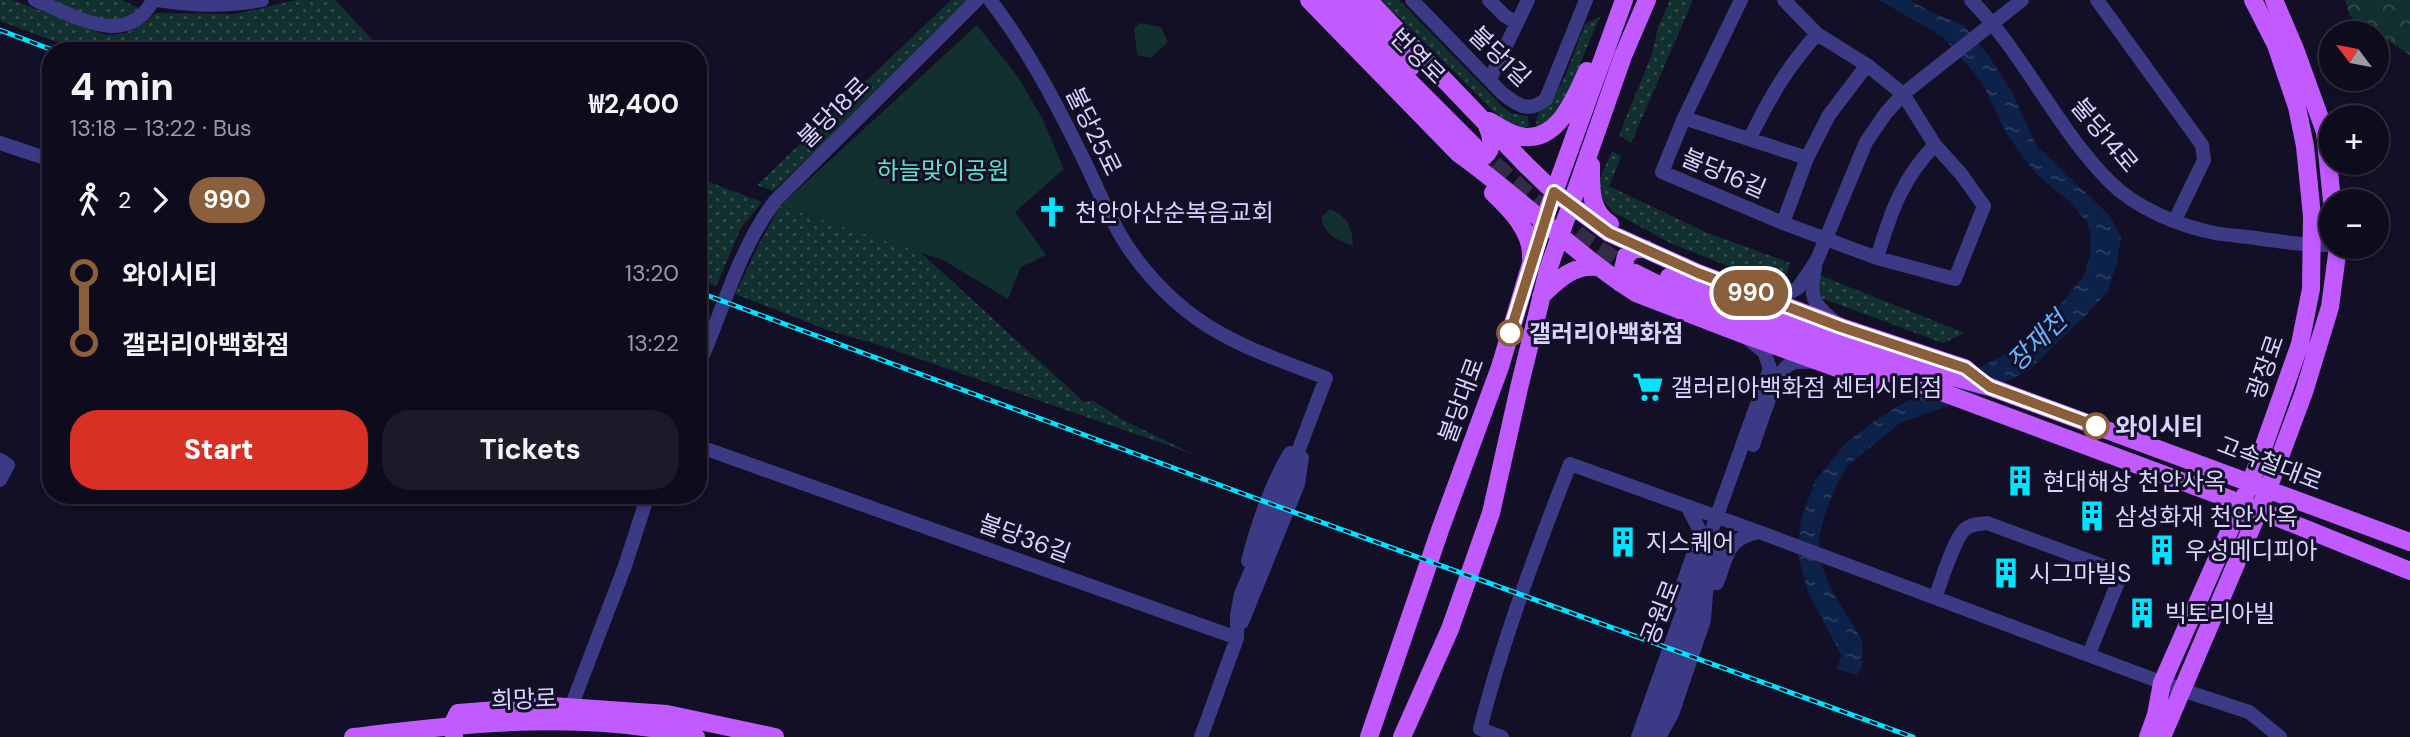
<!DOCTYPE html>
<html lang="en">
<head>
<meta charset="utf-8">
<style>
	body { margin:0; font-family:"DM Sans","Noto Sans KR",sans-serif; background:#1c1929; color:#f1f3f6; height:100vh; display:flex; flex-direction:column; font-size:26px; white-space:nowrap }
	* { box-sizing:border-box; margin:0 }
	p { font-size:23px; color:#9b9ba3 }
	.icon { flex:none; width:38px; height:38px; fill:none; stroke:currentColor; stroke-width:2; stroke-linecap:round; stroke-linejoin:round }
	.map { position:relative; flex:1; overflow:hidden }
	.sheet { position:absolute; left:42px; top:42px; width:665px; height:462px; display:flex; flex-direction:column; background:#0e0b1c; border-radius:28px; box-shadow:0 4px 10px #0003,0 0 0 2px #2e2b3b }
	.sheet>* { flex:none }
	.badge { padding:0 14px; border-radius:23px; font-size:24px; line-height:46px }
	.needle { width:46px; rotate:302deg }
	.buttons { position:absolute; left:2319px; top:21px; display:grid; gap:14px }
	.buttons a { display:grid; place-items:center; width:70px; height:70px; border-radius:50%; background:#0e0b1c; box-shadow:0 4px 10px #0003,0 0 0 2px #2e2b3b; font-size:35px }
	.map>.badge { position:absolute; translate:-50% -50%; box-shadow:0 0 0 4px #fff }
	.legs { display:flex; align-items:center; gap:10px; height:77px; padding:0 28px; font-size:23px }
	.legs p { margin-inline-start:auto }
	.headline { display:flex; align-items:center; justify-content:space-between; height:119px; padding:0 28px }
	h1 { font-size:38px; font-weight:800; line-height:52px }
	.button { display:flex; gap:14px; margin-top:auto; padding:14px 28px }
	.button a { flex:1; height:80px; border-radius:28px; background:#d93025; color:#fff; font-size:28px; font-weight:800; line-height:80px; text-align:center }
	.button a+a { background:#1c1929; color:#f1f3f6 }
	ul { padding:0 28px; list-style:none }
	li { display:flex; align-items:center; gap:24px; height:70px; font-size:26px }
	li i { display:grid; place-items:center; width:10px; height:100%; margin:0 9px; background:currentColor }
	li i::after { content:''; width:18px; height:18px; margin:-9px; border:5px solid; border-radius:50%; background:#0e0b1c }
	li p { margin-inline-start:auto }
	li:first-child i { background:linear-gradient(#0000 50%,currentColor 0) }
	li:last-child i { background:linear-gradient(currentColor 50%,#0000 0) }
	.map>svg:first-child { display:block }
	.grass { fill:url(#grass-dots) }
	.forest { fill:url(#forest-crowns) }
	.park { fill:#12302f }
	.water { fill:url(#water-ripples) }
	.pier { fill:#130f26 }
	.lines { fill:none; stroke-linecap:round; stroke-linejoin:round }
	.major-tunnel { stroke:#312d47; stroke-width:18; stroke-dasharray:18 9; stroke-linecap:butt }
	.minor { stroke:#3d3a85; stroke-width:14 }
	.major { stroke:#c25bff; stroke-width:18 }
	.rail-casing { stroke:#00e5ff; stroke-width:5 }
	.rail { stroke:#130f26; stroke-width:2.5; stroke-dasharray:8; stroke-linecap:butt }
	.line-1-casing { stroke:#fff; stroke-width:16 }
	.line-1 { stroke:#8b5e3c; stroke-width:10 }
	.stop-1-dot { fill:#fff; stroke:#8b5e3c; stroke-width:3.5 }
	.labels { text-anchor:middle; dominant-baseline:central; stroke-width:6; stroke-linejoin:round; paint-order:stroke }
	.street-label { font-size:24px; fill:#d9d4ff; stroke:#130f26 }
	.park-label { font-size:24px; fill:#5fe0c0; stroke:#130f26 }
	.poi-label { font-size:24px; fill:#d9d4ff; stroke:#130f26; text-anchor:start }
	.stop-label { font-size:24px; font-weight:bold; fill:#d9d4ff; stroke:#130f26; text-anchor:start }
	.water-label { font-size:26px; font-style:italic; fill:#62b6ff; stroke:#130f26 }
</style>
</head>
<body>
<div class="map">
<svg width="2410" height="737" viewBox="0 0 2410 737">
	<defs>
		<pattern id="grass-dots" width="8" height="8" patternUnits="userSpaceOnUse" patternTransform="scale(1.75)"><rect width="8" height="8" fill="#12302f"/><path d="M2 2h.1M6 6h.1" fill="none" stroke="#344d4e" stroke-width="1.8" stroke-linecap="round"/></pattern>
		<pattern id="forest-crowns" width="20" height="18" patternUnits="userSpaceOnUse" patternTransform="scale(1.75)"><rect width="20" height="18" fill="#12302f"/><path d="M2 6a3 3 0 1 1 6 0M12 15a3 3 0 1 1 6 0" fill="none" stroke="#344d4e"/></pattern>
		<pattern id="water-ripples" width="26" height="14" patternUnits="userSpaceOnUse" patternTransform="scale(1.75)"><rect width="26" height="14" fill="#0c2248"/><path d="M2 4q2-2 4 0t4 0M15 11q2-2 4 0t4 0" fill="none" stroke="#2f4163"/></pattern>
	</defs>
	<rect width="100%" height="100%" fill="#130f26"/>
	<path class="grass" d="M 0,0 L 12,0 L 106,35 L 126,33 L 141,25 L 156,13 L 235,14 L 296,0 L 335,0 L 383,51 L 81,51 L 0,21 Z
		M 40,0 L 121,0 L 141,9 L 137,14 L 113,24 Z
		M 951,0 L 971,0 L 971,4 L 773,191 L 757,185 Z
		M 1376,0 L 1399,0 L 1503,107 L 1511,113 L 1528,116 L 1529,127 L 1517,128 L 1500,118 L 1401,19 Z
		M 1670,0 L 1693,0 L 1631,143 L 1619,135 L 1652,54 L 1658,27 Z
		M 1600,17 L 1561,109 L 1548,123 L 1537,127 C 1534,112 1543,111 1551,100 C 1567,79 1575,48 1585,24 Z
		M 1612,151 L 1621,157 L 1609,186 L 1703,231 L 1790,263 L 1786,275 L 1771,283 L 1672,244 L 1613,212 L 1600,196 L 1597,185 Z
		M 698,178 L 762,202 L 741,228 L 716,286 L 698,280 Z
		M 780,206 L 920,252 L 1084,402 L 1094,401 L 1121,419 L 1193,454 L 879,345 L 830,331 L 735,294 L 760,242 Z
		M 1819,275 L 1965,333 L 1943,343 L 1821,298 L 1818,294 Z"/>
	<path class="forest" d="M 2345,0 L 2410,0 L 2410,55 L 2350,16 Z"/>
	<path class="park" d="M 1140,23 L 1161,27 L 1168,42 L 1151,58 L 1137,55 L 1134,28 Z
		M 977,25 L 1018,77 L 1042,118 L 1064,169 L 1015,212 L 1046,255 L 1021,267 L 1008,299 L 943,260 L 780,206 Z
		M 1330,209 C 1347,216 1353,228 1353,246 C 1335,238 1327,237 1321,218 Z"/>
	<path class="water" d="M 1879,0 L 1909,0 L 1933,13 L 1963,25 L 1987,53 L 2012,92 L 2036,145 L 2110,216 L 2121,236 L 2117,262 L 2108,291 L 2087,314 L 2029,370 L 1981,394 L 1900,423 L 1846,467 L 1835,488 L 1824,517 L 1819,538 L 1820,561 L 1831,589 L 1862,640 L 1863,663 L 1856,682 L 1836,674 L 1841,655 L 1808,592 L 1797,552 L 1801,519 L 1815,481 L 1845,444 L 1876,420 L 1900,405 L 2001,357 L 2022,342 L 2063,302 L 2084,275 L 2091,253 L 2090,233 L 2087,222 L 2067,199 L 2038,176 L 2021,154 L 2006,133 L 1983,84 L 1968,66 L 1943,37 Z"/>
	<path class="pier" d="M 1834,668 L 1862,677 L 1860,683 L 1833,737 L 1804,737 Z"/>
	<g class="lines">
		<path class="major-tunnel" d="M 1474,146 L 1542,208 L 1586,241 L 1635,273"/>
		<path class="minor" d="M 35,0 C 74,15 127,50 153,0
			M 158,0 C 194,6 226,7 262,0
			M 990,0 C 1026,47 1053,97 1079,150 C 1094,179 1105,209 1121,236 C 1139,267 1167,297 1196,318 C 1235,346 1282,361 1326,378 L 1264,541 L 1241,594 L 1237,615 L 1237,638
			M 1412,0 L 1502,93 C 1517,105 1529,114 1546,99 L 1586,0
			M 1489,0 L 1505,16 L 1517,23
			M 1741,0 L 1684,118 L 1662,172 L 1783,223 L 1877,258 L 1955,279 L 1984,206 L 1961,174 L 1935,145 L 1903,94 L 1867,65 L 1817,34 L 1784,0
			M 1971,0 C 2025,55 2056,128 2110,182 C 2136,208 2179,226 2215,233 C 2230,236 2246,236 2262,239 C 2285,242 2308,246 2331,245
			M 2097,0 L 2202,145 L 2204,160 L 2175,220
			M 1490,79 L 1528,0
			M 1684,118 L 1807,158 L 1783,223
			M 1750,138 C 1770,97 1786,69 1817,34
			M 0,143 L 51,160
			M 1807,158 L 1829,115 L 1867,65
			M 1877,258 C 1890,214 1902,178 1935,145
			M 1815,268 C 1809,297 1812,303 1835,322
			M 1766,297 L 1782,296 L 1798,288 L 1817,260 L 1866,142 L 1886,113 L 1903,94 L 2022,0
			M 698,367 C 723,311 738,250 775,201 L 977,0
			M 1753,445 C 1760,426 1773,380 1786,367 C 1793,360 1803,362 1813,362
			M 698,446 L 1237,638 L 1201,737
			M 0,460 L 8,465 L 0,480
			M 1248,561 C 1258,523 1270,486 1290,453
			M 1717,583 C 1728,555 1726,539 1759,532
			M 1935,598 C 1941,582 1954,539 1965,529 C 1971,524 1979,524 1987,523 L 2109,568 L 2118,582 L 2089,654
			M 1677,601 L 1700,535 L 1698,527 L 1687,506
			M 1242,622 L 1298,484 L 1302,458
			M 571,707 L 625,566 L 648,495
			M 1502,737 L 1480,729 C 1503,639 1536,551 1570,464 L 1759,532 L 2182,690 L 2249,712 L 2280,737
			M 1638,737 L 1680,619 L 1711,541 L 1710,535 L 1770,368 L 1764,352 L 1747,338
			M 1652,737 L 1700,592
			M 1659,737 L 1672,714 L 1704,620 L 1706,593 L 1716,545"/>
		<path class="major" d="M 1309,0 L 1459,154 C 1520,197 1572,252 1636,293 L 1740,333 L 1873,381
			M 1328,0 L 1474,146
			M 1347,0 L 1411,67
			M 1368,0 L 1526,165 L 1554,192 L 1609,233 L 1698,273 L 1841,327 L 1965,368 L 1973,375
			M 2274,0 L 2295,49 L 2325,132 L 2332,201
			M 1489,121 C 1497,125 1505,131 1513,134 C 1555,150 1574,100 1587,71
			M 1465,157 L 1478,161 C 1493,152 1494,142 1487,126
			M 1591,165 C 1591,188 1589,210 1610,224
			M 1493,193 C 1510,209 1533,232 1531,258
			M 1635,273 L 1673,292 L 2259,510 L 2410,571
			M 1669,277 L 1905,364 L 1990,387 L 2410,542
			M 1620,283 L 1626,256 L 1634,249 L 1646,249
			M 1541,296 C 1558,280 1572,265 1596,267
			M 454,735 L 453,723 L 458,713 L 552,706 L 667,714 L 775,737
			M 353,737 C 466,724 585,709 696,737
			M 1369,737 L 1440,530 L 1500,367 L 1543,223 L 1624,0
			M 1402,737 L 1450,629 L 1491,513 L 1519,388 L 1548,270 L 1623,56 L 1647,0
			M 2148,737 L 2156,715 L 2162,683 L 2251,482 L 2300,344 L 2311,289 L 2312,216 L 2305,146 L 2297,107 L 2276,45 L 2253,0
			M 2162,737 L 2268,489 L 2304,392 L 2330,307 L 2338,247"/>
		<g class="rail-casing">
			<path id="rail" d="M 0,30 L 55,51
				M 698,292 L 1252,497 L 1913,737"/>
		</g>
		<use href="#rail" class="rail"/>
	</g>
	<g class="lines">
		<g class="line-1-casing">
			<path id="line-1" d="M 1510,333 L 1554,192 L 1609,233 L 1698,273 L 1841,327 L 1965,368 L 1990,387 L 2096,426"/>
		</g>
		<use href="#line-1" class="line-1"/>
	</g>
	<defs>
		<g id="church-bare" transform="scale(2.415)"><path d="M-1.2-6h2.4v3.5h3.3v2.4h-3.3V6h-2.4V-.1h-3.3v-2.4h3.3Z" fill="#00e5ff" stroke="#130f26" stroke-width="2.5" paint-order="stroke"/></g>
		<g id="supermarket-bare" transform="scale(2.415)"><path d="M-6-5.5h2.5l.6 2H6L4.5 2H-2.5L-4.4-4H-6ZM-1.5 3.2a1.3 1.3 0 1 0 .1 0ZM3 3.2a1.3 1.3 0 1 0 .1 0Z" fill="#00e5ff" stroke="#130f26" stroke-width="2.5" paint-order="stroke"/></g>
		<g id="building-bare" transform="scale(2.415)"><path d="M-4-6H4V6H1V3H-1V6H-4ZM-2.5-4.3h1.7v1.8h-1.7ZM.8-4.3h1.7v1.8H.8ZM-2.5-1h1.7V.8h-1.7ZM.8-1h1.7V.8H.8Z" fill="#00e5ff" stroke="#130f26" stroke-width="2.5" paint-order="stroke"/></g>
	</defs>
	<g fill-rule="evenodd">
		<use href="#church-bare" x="1052" y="212"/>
		<use href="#supermarket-bare" x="1648" y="387"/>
		<use href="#building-bare" x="2020" y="481"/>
		<use href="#building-bare" x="2092" y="516"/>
		<use href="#building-bare" x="1623" y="542"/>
		<use href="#building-bare" x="2162" y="550"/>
		<use href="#building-bare" x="2006" y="573"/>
		<use href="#building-bare" x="2142" y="613"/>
	</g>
	<g class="stop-1-dot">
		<circle cx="1510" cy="333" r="12"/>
		<circle cx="2096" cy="426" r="12"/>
	</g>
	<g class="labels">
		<g class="street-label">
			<text transform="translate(1418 56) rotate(45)">번영로</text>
			<text transform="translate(1500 56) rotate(44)">불당1길</text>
			<text transform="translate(833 112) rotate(-45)">불당18로</text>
			<text transform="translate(1094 131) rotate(64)">불당25로</text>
			<text transform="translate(2105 135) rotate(50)">불당14로</text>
			<text transform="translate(1724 173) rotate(23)">불당16길</text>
			<text transform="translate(2265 367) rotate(-71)">광장로</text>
			<text transform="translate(1461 400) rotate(-70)">불당대로</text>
			<text transform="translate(2270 463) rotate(21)">고속철대로</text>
			<text transform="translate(1025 538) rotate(20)">불당36길</text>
			<text transform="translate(1660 612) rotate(-69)">공원로</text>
			<text transform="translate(524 699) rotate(-2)">희망로</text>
		</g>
		<g class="park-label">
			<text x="943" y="170">하늘맞이공원</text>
		</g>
		<g class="poi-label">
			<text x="1075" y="212">천안아산순복음교회</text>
			<text x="1671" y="387">갤러리아백화점 센터시티점</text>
			<text x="2043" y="481">현대해상 천안사옥</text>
			<text x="2115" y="516">삼성화재 천안사옥</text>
			<text x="1646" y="542">지스퀘어</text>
			<text x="2185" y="550">우성메디피아</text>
			<text x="2029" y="573">시그마빌S</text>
			<text x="2165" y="613">빅토리아빌</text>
		</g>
		<g class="stop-label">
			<text x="1529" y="333">갤러리아백화점</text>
			<text x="2115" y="426">와이시티</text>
		</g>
		<g class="water-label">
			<text transform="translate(2037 341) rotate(-45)">장재천</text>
		</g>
	</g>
</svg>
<div class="buttons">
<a><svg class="needle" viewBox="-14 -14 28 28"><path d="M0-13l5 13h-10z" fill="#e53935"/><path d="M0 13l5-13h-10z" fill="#9b9ba3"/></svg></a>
<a>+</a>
<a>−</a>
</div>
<b class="badge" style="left:1751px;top:293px;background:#8b5e3c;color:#fff">990</b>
<section class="sheet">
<div class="headline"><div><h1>4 min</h1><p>13:18 – 13:22 · Bus</p></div><b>₩2,400</b></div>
<div class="legs"><svg class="icon" aria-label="walk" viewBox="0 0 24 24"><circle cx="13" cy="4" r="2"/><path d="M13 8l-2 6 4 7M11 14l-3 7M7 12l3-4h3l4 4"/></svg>2<svg class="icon" aria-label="forward" viewBox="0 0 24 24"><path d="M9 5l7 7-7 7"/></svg><b class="badge" style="background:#8b5e3c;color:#fff">990</b></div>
<ul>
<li><i style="color:#8b5e3c"></i><b>와이시티</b><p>13:20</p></li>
<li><i style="color:#8b5e3c"></i><b>갤러리아백화점</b><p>13:22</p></li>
</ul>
<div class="button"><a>Start</a><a>Tickets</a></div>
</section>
</div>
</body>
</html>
